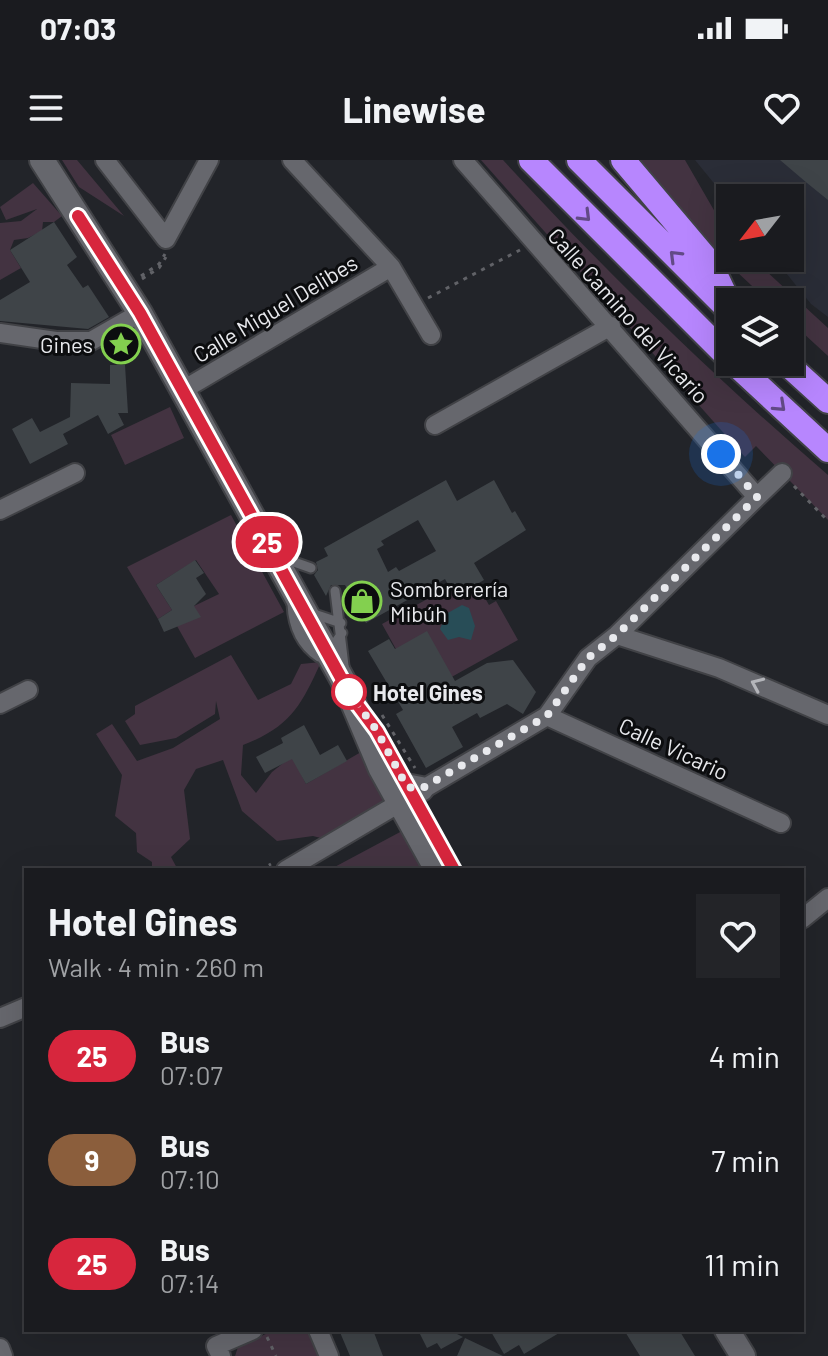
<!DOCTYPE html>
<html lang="en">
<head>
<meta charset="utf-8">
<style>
	body { margin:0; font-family:Barlow,sans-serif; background:#232428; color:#f1f3f6; height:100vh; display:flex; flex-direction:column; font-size:30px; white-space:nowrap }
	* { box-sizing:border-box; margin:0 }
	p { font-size:26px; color:#9fa1a4 }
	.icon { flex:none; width:44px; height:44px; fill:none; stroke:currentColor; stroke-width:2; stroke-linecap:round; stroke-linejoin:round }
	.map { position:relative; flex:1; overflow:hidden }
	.sheet { position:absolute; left:24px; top:708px; width:780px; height:464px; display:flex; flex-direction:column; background:#1a1b1f; border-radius:0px; box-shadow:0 8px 32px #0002,0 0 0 2px #38393d }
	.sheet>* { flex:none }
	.badge { padding:0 16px; border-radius:26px; font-size:28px; line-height:52px }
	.needle { width:52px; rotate:239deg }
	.fabs { position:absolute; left:716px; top:24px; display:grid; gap:16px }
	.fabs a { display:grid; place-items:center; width:88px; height:88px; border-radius:0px; background:#1a1b1f; box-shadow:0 8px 32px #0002,0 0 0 2px #38393d; font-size:40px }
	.you { position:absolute; width:40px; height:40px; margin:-20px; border:6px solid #fff; border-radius:50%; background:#1a73e8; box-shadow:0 0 0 12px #1a73e833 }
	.map>.badge { position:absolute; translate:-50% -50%; box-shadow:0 0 0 4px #fff }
	.round { display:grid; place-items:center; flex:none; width:84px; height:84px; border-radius:0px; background:#232428 }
	.summary { display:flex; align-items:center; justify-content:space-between; height:136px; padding:0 24px }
	h1 { font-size:38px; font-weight:700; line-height:60px }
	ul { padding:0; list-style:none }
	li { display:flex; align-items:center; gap:24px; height:104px; padding:0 24px }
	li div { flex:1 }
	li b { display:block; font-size:30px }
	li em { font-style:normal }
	li .badge { min-width:88px; font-weight:700; text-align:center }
	.status { display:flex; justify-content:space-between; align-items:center; height:56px; padding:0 40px; background:#1a1b1f; direction:ltr }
	.status svg { height:22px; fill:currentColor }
	header { display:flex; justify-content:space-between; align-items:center; height:104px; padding:0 24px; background:#1a1b1f; font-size:36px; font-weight:700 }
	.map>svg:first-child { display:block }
	.built { fill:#2a2d37 }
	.green { fill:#433341 }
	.water { fill:#284d57 }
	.building { fill:#3f4448; fill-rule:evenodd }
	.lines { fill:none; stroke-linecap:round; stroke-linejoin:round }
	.service-casing { stroke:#414246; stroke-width:13 }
	.minor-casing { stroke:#414246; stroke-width:22 }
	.secondary-casing { stroke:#414246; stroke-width:28 }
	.motorway-casing { stroke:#414246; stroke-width:28 }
	.path { stroke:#616267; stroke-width:3; stroke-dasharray:4 6; stroke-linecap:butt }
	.service { stroke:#66676d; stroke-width:9 }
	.minor { stroke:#66676d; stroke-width:18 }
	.secondary { stroke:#66676d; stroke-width:24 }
	.motorway { stroke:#b786fe; stroke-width:24 }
	.oneway { stroke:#624a86 }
	.oneway2 { stroke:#b4b5ba }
	.line-casing { stroke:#fff; stroke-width:18 }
	.line { stroke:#d7263d; stroke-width:12 }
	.walk { stroke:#e8e9ed; stroke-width:8; stroke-dasharray:0 14.4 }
	.stop-dot { fill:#fff; stroke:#d7263d; stroke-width:4 }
	.labels { text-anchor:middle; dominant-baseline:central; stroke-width:6; stroke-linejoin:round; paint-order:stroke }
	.street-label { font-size:22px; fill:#e8e9ed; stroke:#0c0d0f }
	.poi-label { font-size:22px; fill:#e8e9ed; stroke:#0c0d0f; text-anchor:end }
	.stop-label { font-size:22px; font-weight:bold; fill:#e8e9ed; stroke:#0c0d0f; text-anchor:start }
</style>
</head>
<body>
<div class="status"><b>07:03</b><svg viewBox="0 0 49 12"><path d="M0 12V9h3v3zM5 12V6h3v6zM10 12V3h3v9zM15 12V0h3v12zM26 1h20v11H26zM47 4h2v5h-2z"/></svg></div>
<header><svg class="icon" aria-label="menu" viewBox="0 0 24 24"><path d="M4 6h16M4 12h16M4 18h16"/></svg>Linewise<svg class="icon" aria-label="heart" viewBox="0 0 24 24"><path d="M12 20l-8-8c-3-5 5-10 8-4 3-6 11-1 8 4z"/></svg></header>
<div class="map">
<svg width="828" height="1196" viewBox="0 0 828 1196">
	<rect width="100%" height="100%" fill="#222429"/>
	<path class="built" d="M 695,0 L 828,0 L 828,157 L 811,144 L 774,98 L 790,98 L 790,38 L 730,38 L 730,43 Z"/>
	<path class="green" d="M 62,0 L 77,0 L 124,56 L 79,27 Z
		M 481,0 L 503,0 C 605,111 714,217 828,315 L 828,360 L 756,286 L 745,297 Z
		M 618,0 L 685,0 L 730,78 L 730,98 L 752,98 L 828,168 L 828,196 L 790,161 L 790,142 L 769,142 Z
		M 33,23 L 62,56 L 54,62 L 43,62 L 42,71 L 28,78 L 14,80 L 10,90 L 21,108 L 0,120 L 0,63 L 21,61 L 37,49 L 6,60 L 0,47 Z
		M 170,247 L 184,278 L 125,305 L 111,275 Z
		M 231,355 L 284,452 L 195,498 L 177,466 L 194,446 L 219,434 L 196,400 L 156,425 L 172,450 L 158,459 L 127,407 Z
		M 477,424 L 489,445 L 496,441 L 518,480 L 421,534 L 382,464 L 449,427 L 455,437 Z
		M 231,495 L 258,540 L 291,524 L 301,504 L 321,502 C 301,546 290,567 243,585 L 241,615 L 256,633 L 272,612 L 292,596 L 306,624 L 361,592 L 388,642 L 344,684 L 313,676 L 277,681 L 242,651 L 223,600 L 196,609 L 184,630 L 190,679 L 171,697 L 178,710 L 152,710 L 152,702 L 137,692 L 136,673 L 115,656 L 122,615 L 96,574 L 112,564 L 137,601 L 173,588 L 220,559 L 216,541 L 215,554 L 176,578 L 140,585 L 125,561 L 135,554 L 135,546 Z
		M 402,671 L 424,710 L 329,710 Z
		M 274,1170 L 310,1170 L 321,1196 L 235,1196 L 238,1187 Z"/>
	<path class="water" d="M 462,445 L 469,448 L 475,466 L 471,480 L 459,477 L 448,480 L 440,469 L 446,454 Z"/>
	<path class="building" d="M 780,0 L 828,0 L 828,40 L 807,23 Z
		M 54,62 L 77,97 L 67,105 L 83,128 L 88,125 L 109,157 L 88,169 L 0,161 L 0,140 L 30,122 L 10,90 Z
		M 110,205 L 125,205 L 128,253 L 118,253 L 124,265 L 108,274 L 98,255 L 63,274 L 68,284 L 30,304 L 12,269 L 32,258 L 40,272 L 70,257 L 71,223 L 110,224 Z
		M 446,320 L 457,341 L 494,320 L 512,353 L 515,351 L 526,370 L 474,403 L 484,420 L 455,437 L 445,419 L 366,463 L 345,425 L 331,425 L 326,436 L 314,415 L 318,410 L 316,402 L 328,396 L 324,388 ZM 418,360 L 436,391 L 399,411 L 396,407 L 388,412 L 377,389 L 384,385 L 381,381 Z
		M 195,400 L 204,413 L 196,418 L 206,434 L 194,446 L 201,457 L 164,472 L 158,459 L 172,450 L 156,425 Z
		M 427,471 L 455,521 L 487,503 L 513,500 L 536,532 L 523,554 L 507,544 L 480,558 L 477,553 L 452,567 L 463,587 L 426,608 L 396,554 L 403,550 L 368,491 L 389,479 L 395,489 Z
		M 304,565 L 320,595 L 338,585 L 347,601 L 306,624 L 292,599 L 265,613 L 256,597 L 283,583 L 281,578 Z
		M 339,1170 L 373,1170 L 383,1196 L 350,1196 Z
		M 418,1170 L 461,1170 L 455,1173 L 463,1177 L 441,1189 L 437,1183 L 427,1188 Z
		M 490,1170 L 564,1170 L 524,1194 L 519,1185 L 504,1194 Z
		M 624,1170 L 679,1170 L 695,1196 L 640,1196 Z
		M 465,1178 L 503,1196 L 457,1196 Z"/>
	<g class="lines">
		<g class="service-casing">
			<path id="service" d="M 280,397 L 311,408
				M 335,431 L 344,506
				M 292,444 C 293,466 301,485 319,497 L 328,493 L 342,473
				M 314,454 L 341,463"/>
		</g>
		<g class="minor-casing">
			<path id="minor" d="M 105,0 L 166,79 L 209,0
				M 292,0 L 391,107 L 431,175
				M 0,173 L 56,181 L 91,181 L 140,153
				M 183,230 L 391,107
				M 435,265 L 611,166
				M 757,337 L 782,313
				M 0,350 L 75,313
				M 617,475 L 719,508 L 828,555
				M 0,544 L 28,530
				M 547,556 L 781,663
				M 286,710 L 547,556 L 588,498 L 617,475 L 757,337 L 463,0
				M 802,759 L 828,738
				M 0,858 L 26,847
				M 318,1170 L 329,1196
				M 0,1188 L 3,1196
				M 221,1196 L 216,1186 L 253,1170"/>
		</g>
		<g class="secondary-casing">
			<path id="secondary" d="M 42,0 L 140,153 L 346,526 L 381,609 L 437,710
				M 389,605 L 400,625 L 421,629
				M 727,1170 L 743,1196"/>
		</g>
		<g class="motorway-casing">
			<path id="motorway" d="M 531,0 L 730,199
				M 579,0 L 730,151
				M 623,0 L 710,103 L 727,139
				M 733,202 L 828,290
				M 785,202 L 828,241"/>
		</g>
		<path class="path" d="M 141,116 L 159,104 L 165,94
			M 142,119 L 159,108 L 166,97
			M 428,138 L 520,90
			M 794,326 L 828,361
			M 382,555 L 415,608
			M 260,710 L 271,704
			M 267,1177 L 276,1196"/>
		<use href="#service" class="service"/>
		<use href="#minor" class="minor"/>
		<use href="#secondary" class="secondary"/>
		<use href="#motorway" class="motorway"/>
	</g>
	<defs><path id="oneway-chevron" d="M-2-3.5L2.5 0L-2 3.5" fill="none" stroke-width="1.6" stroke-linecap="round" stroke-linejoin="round" transform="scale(2)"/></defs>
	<g class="oneway">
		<use href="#oneway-chevron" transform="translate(585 56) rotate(45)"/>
		<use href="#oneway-chevron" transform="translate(675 96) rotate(-135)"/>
		<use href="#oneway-chevron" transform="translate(780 246) rotate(43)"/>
	</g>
	<use class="oneway2" href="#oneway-chevron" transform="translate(757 524) rotate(-156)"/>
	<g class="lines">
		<g class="line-casing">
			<path id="line" d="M 78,56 L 140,153 L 351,536 L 377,571 L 454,710"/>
		</g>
		<use href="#line" class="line"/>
		<path class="walk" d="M 349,532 L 377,571 L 407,627 L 421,629 L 547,556 L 588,498 L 617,475 L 757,337 L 721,294"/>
	</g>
	<defs>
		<g id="sight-ring" transform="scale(2)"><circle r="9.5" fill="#0c0d0f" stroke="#83d04f" stroke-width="1.5"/><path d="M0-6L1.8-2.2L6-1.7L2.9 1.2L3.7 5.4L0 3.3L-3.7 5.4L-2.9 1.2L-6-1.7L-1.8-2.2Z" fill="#83d04f"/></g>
		<g id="shop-ring" transform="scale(2)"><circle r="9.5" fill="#0c0d0f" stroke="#83d04f" stroke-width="1.5"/><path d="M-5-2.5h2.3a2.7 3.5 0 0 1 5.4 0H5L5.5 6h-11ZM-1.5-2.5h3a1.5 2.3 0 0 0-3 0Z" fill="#83d04f"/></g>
	</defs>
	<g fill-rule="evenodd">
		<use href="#sight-ring" x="121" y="184"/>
		<use href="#shop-ring" x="362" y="441"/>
	</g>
	<circle class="stop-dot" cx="349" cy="532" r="16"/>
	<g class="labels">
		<g class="street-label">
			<text transform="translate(275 148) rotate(-31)">Calle Miguel Delibes</text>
			<text transform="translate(629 155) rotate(48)">Calle Camino del Vicario</text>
			<text transform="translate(674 588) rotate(25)">Calle Vicario</text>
		</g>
		<g class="poi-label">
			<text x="93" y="184">Gines</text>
			<text x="390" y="428" text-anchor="start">Sombrerería<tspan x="390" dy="25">Mibúh</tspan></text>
		</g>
		<g class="stop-label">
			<text x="373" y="532">Hotel Gines</text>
		</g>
	</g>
</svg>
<div class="fabs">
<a><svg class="needle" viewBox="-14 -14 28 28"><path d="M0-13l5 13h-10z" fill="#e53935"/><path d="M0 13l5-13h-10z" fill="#9fa1a4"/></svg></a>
<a><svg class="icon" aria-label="layers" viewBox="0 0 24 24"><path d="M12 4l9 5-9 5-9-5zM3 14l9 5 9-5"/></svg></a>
</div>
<div class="you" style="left:721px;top:294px"></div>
<b class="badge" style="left:267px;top:382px;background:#d7263d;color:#fff">25</b>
<section class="sheet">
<div class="summary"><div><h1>Hotel Gines</h1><p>Walk · 4 min · 260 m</p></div><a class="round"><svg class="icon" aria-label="heart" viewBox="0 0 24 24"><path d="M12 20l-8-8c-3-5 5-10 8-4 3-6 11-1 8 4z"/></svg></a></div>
<ul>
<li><span class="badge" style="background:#d7263d;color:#fff">25</span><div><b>Bus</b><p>07:07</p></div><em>4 min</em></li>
<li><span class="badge" style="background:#8b5e3c;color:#fff">9</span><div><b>Bus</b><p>07:10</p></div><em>7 min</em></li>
<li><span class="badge" style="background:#d7263d;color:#fff">25</span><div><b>Bus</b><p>07:14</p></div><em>11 min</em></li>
</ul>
</section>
</div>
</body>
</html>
